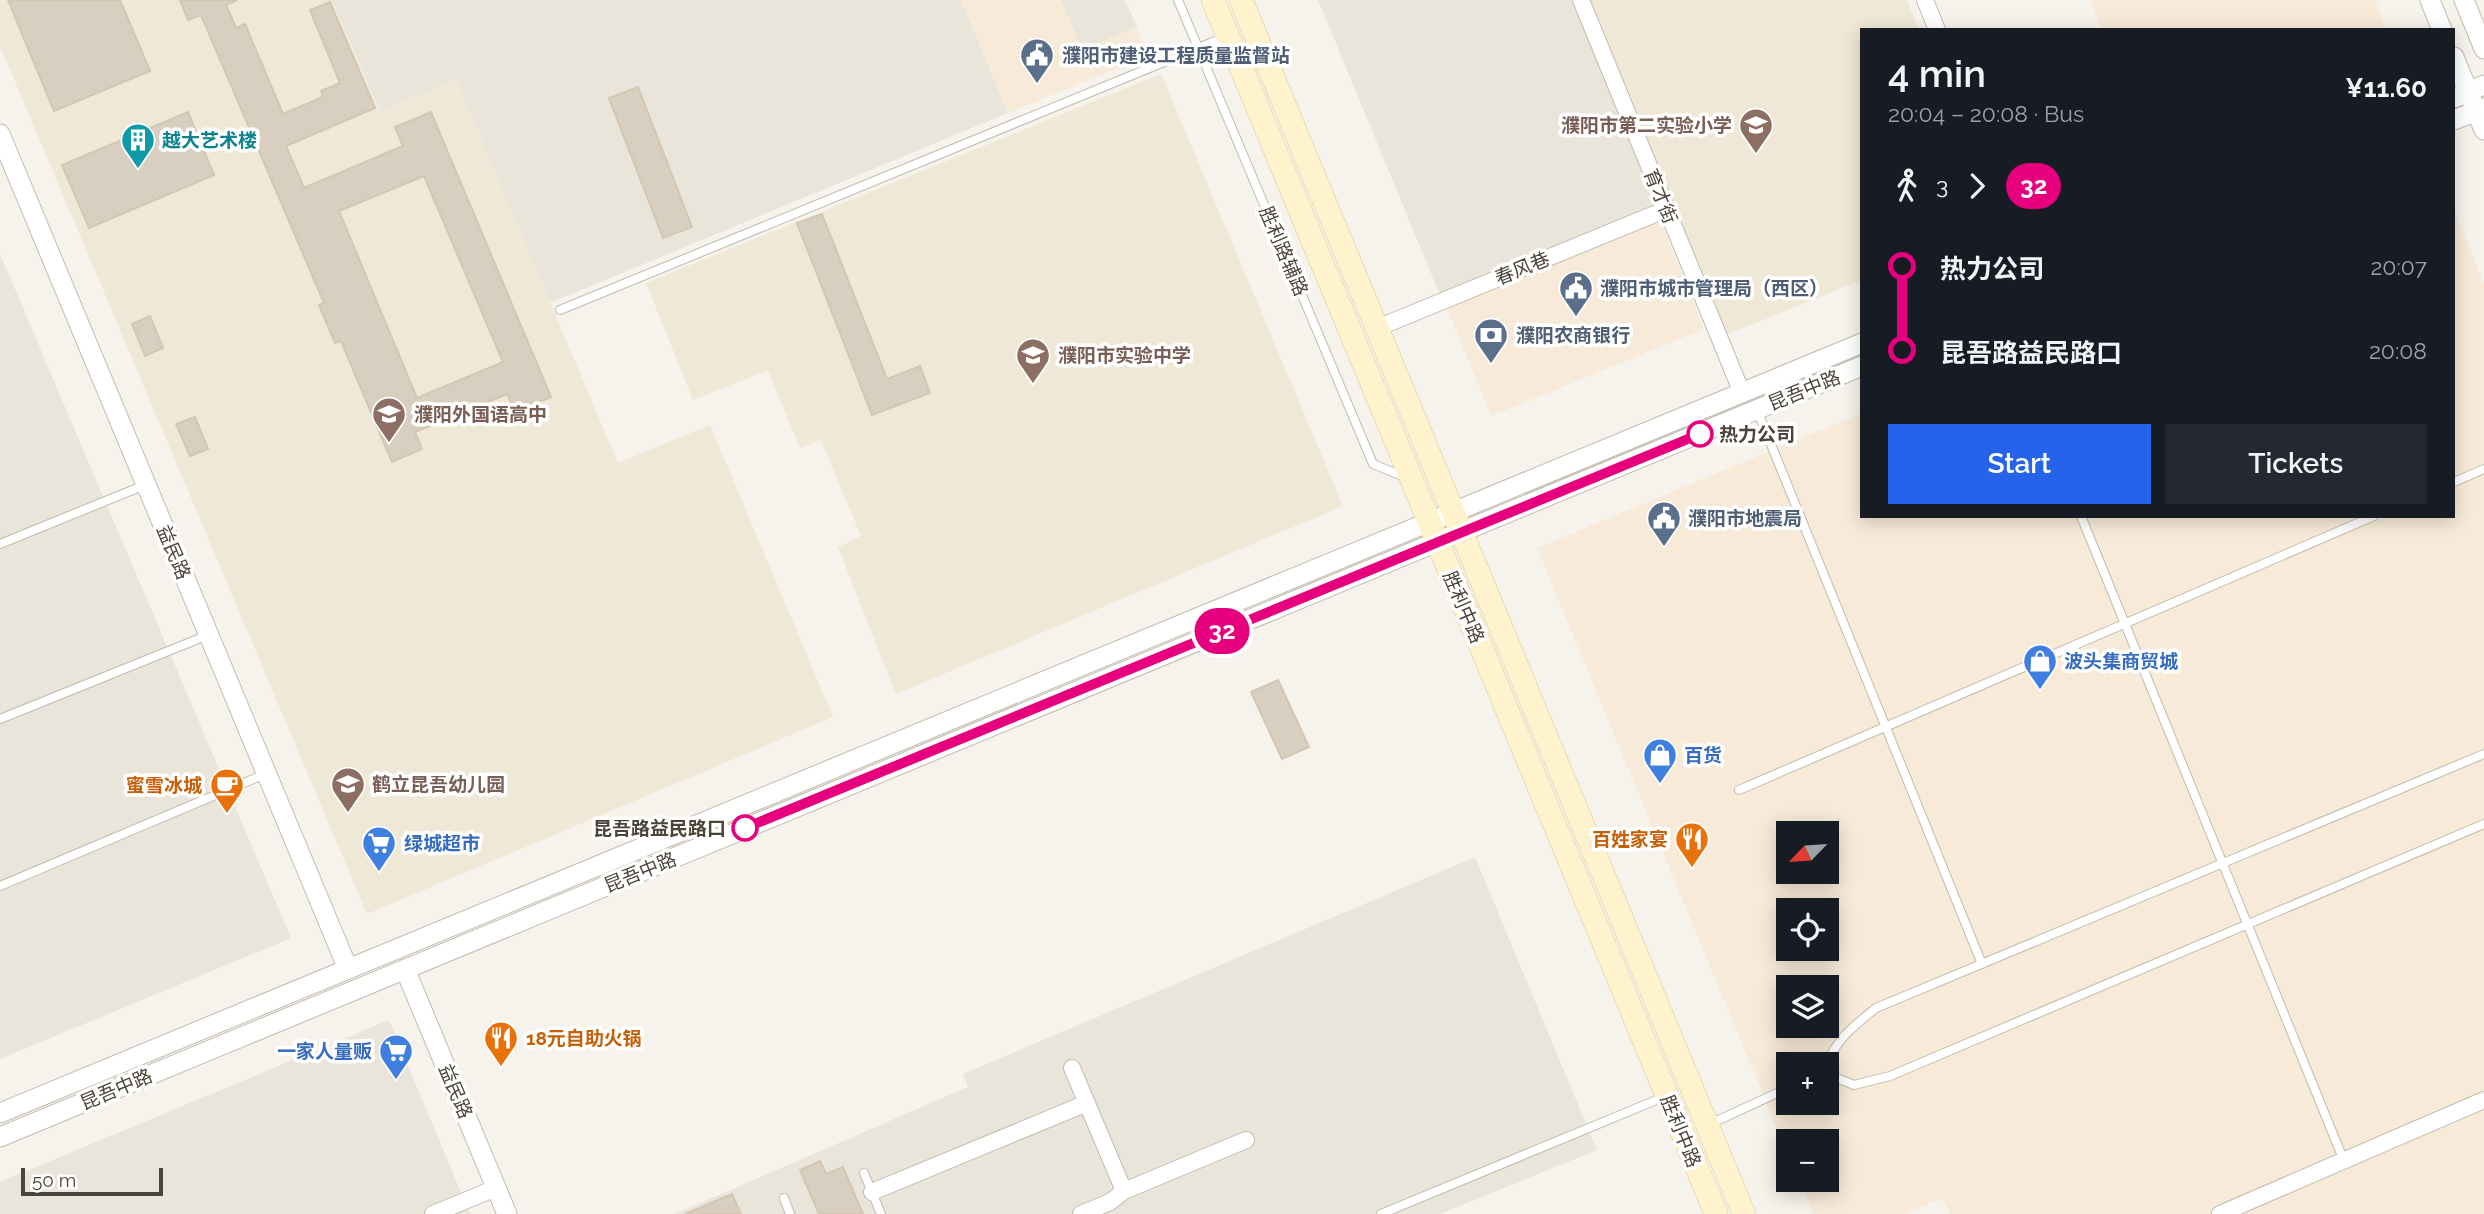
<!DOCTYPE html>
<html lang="en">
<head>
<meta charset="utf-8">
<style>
	body { margin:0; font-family:Raleway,"Noto Sans SC",sans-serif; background:#242831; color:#f1f3f6; height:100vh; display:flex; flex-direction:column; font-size:26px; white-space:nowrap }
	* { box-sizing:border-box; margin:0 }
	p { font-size:23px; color:#9ea1a6 }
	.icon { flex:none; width:38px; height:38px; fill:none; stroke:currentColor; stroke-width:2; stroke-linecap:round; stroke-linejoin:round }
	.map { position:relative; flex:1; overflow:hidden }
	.sheet { position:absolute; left:1860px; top:28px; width:595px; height:490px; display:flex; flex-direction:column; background:#171b24; border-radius:0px; box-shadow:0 4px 18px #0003 }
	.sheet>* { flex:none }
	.badge { padding:0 14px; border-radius:23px; font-size:24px; line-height:46px }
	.needle { width:46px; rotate:245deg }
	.fabs { position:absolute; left:1776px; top:821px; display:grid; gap:14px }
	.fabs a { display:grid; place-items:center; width:63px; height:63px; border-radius:0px; background:#171b24; box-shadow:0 4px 18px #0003; font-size:35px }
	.scale { position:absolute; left:21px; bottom:18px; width:142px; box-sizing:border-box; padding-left:7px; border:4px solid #4b4439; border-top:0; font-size:19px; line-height:24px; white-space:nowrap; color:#4b4439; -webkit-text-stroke:5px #fff; paint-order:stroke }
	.map>.badge { position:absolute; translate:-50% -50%; box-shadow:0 0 0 4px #fff }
	.legs { display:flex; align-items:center; gap:10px; height:77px; padding:0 28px; font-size:23px }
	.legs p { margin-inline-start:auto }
	.head { display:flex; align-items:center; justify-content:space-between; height:119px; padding:0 28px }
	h1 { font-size:38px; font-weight:600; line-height:52px }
	.primary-button { display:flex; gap:14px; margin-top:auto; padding:14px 28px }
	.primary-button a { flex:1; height:80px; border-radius:0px; background:#2563eb; color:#fff; font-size:28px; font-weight:600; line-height:80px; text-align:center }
	.primary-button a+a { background:#242831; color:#f1f3f6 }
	ul { padding:0 28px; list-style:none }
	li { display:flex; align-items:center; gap:24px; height:84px; font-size:26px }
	li i { display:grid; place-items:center; width:10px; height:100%; margin:0 9px; background:currentColor }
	li i::after { content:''; width:18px; height:18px; margin:-9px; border:5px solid; border-radius:50%; background:#171b24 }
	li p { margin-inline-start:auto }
	li:first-child i { background:linear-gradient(#0000 50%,currentColor 0) }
	li:last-child i { background:linear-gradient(currentColor 50%,#0000 0) }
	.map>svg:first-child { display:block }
	.residential { fill:#eae5da }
	.commercial { fill:#f7ead8; fill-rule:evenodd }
	.education { fill:#efe8d6 }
	.building { fill:#d8cfc1; stroke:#d3c7b4; stroke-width:2; fill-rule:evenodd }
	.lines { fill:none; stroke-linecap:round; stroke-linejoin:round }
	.service-casing { stroke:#c2bbae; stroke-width:10 }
	.minor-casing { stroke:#c2bbae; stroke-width:18 }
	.tertiary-casing { stroke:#c2bbae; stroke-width:21 }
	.secondary-casing { stroke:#d6c79b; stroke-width:24 }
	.service { stroke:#fff; stroke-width:8 }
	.minor { stroke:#fff; stroke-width:16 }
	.tertiary { stroke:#fff; stroke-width:19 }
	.secondary { stroke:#fff3cd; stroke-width:23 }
	.line-1-casing { stroke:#fff; stroke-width:16 }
	.line-1 { stroke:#e6007e; stroke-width:10 }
	.stop-1-dot { fill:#fff; stroke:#e6007e; stroke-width:3.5 }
	.labels { text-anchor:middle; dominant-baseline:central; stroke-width:7; stroke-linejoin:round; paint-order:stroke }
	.service-label { font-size:19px; font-weight:bold; fill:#4e5e75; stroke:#fff; text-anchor:start }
	.education-label { font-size:19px; font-weight:bold; fill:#785e54; stroke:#fff; text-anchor:start }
	.culture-label { font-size:19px; font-weight:bold; fill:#0d838f; stroke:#fff; text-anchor:start }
	.street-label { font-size:19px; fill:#4b4439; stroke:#fff }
	.stop-label { font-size:19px; font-weight:bold; fill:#4b4439; stroke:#fff; text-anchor:start }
	.shop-label { font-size:19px; font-weight:bold; fill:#366cbe; stroke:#fff; text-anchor:start }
	.food-label { font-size:19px; font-weight:bold; fill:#c56008; stroke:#fff; text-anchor:end }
</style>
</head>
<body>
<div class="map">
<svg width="2484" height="1214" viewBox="0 0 2484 1214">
	<rect width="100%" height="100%" fill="#f6f3ec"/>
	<path class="residential" d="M 332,0 L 961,0 L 1008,113 L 550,303 L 456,80 L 380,112 Z
		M 1061,0 L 1125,0 L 1137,27 L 1082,50 Z
		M 1318,0 L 1573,0 L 1658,205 L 1440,295 Z
		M 0,254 L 291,938 L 0,1059 Z
		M 1475,857 L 1597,1150 L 1440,1214 L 675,1214 L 968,1087 L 963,1074 Z
		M 389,1020 L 470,1214 L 0,1214 L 0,1182 Z"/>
	<path class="commercial" d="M 961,0 L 1061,0 L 1082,50 L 1137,27 L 1148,56 L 1008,113 Z
		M 2090,0 L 2375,0 L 2387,30 L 2102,30 Z
		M 2454,210 L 2484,283 L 2484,1214 L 1950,1214 L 1943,1198 L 1903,1214 L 1813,1214 L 1799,1180 L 1827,1180 L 1827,1141 L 1788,1141 L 1788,1155 L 1537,548 L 1862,413 L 1862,516 L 2454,516 ZM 1788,833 L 1827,833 L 1827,872 L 1788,872 ZM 1788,910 L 1827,910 L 1827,948 L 1788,948 ZM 1788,987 L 1827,987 L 1827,1026 L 1788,1026 ZM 1788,1064 L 1827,1064 L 1827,1102 L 1788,1102 Z
		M 1660,220 L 1704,329 L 1491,416 L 1447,308 Z"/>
	<path class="education" d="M 0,0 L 332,0 L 379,112 L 456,80 L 618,463 L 710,425 L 833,717 L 367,914 L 0,46 Z
		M 1588,0 L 1907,0 L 1919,30 L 1862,30 L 1862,280 L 1724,336 Z
		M 1161,74 L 1343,506 L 896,694 L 838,547 L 861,536 L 821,440 L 800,448 L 768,370 L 693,400 L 646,283 Z"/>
	<path class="building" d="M 8,0 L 120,0 L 150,71 L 54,111 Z
		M 180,0 L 237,0 L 226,5 L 236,28 L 245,24 L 283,114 L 323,97 L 321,91 L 340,83 L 310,10 L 330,2 L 375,108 L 286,146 L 304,188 L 403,146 L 395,127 L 431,112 L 551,397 L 515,412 L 507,394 L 415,432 L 422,449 L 392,462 L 341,341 L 335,343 L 319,305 L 324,303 L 201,15 L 188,20 ZM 424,176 L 503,362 L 417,398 L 339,211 Z
		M 638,87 L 692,227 L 663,238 L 609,98 Z
		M 188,112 L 214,175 L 89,228 L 62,165 Z
		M 822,214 L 887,379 L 920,366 L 930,393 L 872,415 L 797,223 Z
		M 150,316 L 163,348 L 145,356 L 132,324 Z
		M 195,417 L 208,449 L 190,456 L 176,424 Z
		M 1278,680 L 1309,747 L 1282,759 L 1251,692 Z
		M 820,1161 L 826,1174 L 843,1167 L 863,1214 L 819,1214 L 800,1170 Z
		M 732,1194 L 741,1214 L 685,1214 Z"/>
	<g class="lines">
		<g class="service-casing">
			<path id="service" d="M 1178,0 L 1373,464 L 1407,478
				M 560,310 L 1225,37
				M 1757,410 L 1982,964
				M 2454,482 L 2484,469
				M 2081,516 L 2344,1161
				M 0,544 L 145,485
				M 0,719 L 208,635
				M 1739,790 L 2374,516
				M 0,886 L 265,774
				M 1827,1064 C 1837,1038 1854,1026 1876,1008 L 2484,754
				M 1827,1074 L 1854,1085 L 1890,1076 L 2484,824
				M 1710,1124 L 1788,1088
				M 864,1173 L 881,1214
				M 784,1198 L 790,1214
				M 1381,1214 L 1666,1096"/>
		</g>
		<g class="minor-casing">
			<path id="minor" d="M 1581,0 L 1742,393
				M 1925,0 L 1937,30
				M 1377,328 L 1667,209
				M 1072,1068 L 1124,1191
				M 872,1192 L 1087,1103
				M 433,1214 L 496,1188
				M 1081,1214 L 1110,1202 L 1124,1191 L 1246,1140
				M 2220,1214 L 2484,1100"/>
		</g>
		<g class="tertiary-casing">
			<path id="tertiary" d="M 2430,0 L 2442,30
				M 2464,0 L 2484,49
				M 2454,57 L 2484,130
				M 2454,98 L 2484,85
				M 2454,120 L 2484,108
				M 0,134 L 348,969
				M 405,969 L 507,1214
				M 0,1113 L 1862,343
				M 0,1137 L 1862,366"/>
		</g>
		<g class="secondary-casing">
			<path id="secondary" d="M 1213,0 L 1716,1214
				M 1241,0 L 1744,1214"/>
		</g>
		<use href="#service" class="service"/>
		<use href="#minor" class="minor"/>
		<use href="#tertiary" class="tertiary"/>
		<use href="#secondary" class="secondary"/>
	</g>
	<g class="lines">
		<g class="line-1-casing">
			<path id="line-1" d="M 745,828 L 1700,434"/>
		</g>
		<use href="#line-1" class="line-1"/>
	</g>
	<defs>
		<g id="civic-pin" transform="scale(1.75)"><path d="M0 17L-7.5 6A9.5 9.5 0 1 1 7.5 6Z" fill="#5c6f8a" stroke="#fff"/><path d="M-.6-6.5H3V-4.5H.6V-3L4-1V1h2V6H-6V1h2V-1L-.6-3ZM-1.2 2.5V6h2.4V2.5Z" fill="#fff"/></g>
		<g id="school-pin" transform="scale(1.75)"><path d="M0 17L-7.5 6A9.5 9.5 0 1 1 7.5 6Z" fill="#8d6e63" stroke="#fff"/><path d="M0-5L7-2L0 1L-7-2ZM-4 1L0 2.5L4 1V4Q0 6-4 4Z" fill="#fff"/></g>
		<g id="building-pin" transform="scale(1.75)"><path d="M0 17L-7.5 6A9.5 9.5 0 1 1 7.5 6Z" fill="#0f9aa8" stroke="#fff"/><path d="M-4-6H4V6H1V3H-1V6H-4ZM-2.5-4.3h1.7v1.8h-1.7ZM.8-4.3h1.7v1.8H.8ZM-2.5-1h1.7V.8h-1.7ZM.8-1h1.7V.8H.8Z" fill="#fff"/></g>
		<g id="bank-pin" transform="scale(1.75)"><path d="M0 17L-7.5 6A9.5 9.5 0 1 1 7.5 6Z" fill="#5c6f8a" stroke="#fff"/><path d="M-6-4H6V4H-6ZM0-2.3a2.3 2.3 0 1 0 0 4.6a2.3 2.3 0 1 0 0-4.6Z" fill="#fff"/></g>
		<g id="shop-pin" transform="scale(1.75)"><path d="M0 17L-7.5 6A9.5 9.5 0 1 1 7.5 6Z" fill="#3f7fe0" stroke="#fff"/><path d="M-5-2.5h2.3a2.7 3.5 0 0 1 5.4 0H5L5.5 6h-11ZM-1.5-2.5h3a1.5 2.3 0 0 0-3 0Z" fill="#fff"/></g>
		<g id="cafe-pin" transform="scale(1.75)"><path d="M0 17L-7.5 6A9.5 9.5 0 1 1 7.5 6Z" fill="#e8710a" stroke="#fff"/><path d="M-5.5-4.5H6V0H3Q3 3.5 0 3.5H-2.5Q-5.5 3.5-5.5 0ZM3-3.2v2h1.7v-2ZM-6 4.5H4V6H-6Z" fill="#fff"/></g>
		<g id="restaurant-pin" transform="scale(1.75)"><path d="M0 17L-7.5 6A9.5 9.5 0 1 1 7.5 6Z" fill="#e8710a" stroke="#fff"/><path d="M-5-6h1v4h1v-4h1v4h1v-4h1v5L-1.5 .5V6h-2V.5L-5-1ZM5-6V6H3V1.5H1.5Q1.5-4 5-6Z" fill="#fff"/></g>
		<g id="supermarket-pin" transform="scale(1.75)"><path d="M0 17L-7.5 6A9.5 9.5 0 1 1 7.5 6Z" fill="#3f7fe0" stroke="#fff"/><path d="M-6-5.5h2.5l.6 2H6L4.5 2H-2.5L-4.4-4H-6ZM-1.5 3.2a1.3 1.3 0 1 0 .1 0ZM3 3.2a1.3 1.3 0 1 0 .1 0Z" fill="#fff"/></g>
	</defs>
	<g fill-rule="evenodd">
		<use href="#civic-pin" x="1037" y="55"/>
		<use href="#school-pin" x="1756" y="125"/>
		<use href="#building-pin" x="138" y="140"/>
		<use href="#civic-pin" x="1576" y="288"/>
		<use href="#bank-pin" x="1491" y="335"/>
		<use href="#school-pin" x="1033" y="355"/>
		<use href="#school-pin" x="389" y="414"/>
		<use href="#civic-pin" x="1664" y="518"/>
		<use href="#shop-pin" x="2040" y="661"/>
		<use href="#shop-pin" x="1660" y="755"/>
		<use href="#school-pin" x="348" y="784"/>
		<use href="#cafe-pin" x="227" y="785"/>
		<use href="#restaurant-pin" x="1692" y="839"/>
		<use href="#supermarket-pin" x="379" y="843"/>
		<use href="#restaurant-pin" x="501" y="1038"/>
		<use href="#supermarket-pin" x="396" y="1051"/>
	</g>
	<g class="stop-1-dot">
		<circle cx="1700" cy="434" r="12"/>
		<circle cx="745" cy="828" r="12"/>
	</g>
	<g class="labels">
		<g class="service-label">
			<text x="1062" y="55">濮阳市建设工程质量监督站</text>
			<text x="1600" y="288">濮阳市城市管理局（西区）</text>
			<text x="1516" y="335">濮阳农商银行</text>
			<text x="1688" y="518">濮阳市地震局</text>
		</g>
		<g class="education-label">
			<text x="1732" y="125" text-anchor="end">濮阳市第二实验小学</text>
			<text x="1058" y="355">濮阳市实验中学</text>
			<text x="414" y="414">濮阳外国语高中</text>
			<text x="372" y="784">鹤立昆吾幼儿园</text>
		</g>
		<g class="culture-label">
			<text x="162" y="140">越大艺术楼</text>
		</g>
		<g class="street-label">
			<text transform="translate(1661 196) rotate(68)">育才街</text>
			<text transform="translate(1284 251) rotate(67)">胜利路辅路</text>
			<text transform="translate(1522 268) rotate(-22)">春风巷</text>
			<text transform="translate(1804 390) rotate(-22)">昆吾中路</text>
			<text transform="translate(174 552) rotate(67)">益民路</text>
			<text transform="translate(1464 607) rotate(67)">胜利中路</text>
			<text transform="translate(640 872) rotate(-22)">昆吾中路</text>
			<text transform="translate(116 1089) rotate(-23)">昆吾中路</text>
			<text transform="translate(456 1091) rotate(67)">益民路</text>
			<text transform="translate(1681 1131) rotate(68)">胜利中路</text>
		</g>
		<g class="stop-label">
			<text x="1719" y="434">热力公司</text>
			<text x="726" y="828" text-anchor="end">昆吾路益民路口</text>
		</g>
		<g class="shop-label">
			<text x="2064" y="661">波头集商贸城</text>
			<text x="1684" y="755">百货</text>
			<text x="404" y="843">绿城超市</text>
			<text x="372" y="1051" text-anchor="end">一家人量贩</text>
		</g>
		<g class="food-label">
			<text x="202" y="785">蜜雪冰城</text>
			<text x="1668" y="839">百姓家宴</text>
			<text x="526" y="1038" text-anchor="start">18元自助火锅</text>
		</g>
	</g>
</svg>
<div class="fabs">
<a><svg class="needle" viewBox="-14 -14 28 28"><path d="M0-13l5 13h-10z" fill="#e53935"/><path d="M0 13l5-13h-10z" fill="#9ea1a6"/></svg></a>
<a><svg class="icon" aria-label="locate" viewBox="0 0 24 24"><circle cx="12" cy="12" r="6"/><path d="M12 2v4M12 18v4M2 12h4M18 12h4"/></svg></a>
<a><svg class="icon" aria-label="layers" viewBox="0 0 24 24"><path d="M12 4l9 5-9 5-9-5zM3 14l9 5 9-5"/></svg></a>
<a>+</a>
<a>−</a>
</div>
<div class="scale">50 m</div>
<b class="badge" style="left:1222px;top:631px;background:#e6007e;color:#fff">32</b>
<section class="sheet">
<div class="head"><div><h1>4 min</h1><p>20:04 – 20:08 · Bus</p></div><b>¥11.60</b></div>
<div class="legs"><svg class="icon" aria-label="walk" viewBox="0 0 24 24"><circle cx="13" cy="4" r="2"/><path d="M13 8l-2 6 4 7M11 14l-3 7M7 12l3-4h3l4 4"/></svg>3<svg class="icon" aria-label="forward" viewBox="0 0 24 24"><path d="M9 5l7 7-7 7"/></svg><b class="badge" style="background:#e6007e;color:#fff">32</b></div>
<ul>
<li><i style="color:#e6007e"></i><b>热力公司</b><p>20:07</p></li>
<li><i style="color:#e6007e"></i><b>昆吾路益民路口</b><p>20:08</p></li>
</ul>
<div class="primary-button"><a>Start</a><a>Tickets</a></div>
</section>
</div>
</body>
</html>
